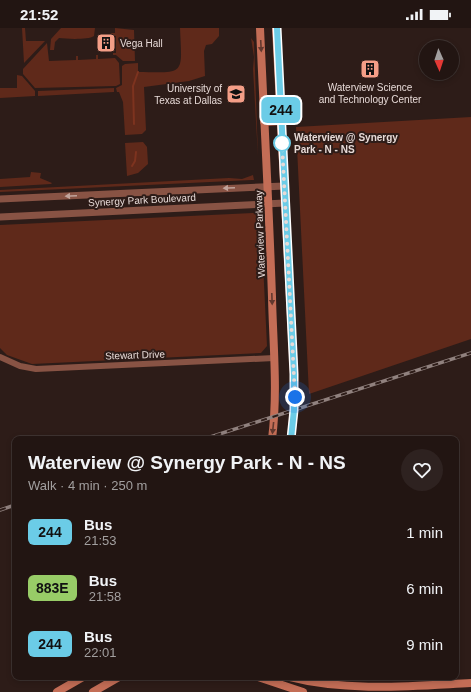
<!DOCTYPE html>
<html lang="en">
<head>
<meta charset="utf-8">
<style>
	body { margin:0; font-family:Helvetica,sans-serif; background:#2e2220; color:#f1f3f6; height:100vh; display:flex; flex-direction:column; font-size:15px; white-space:nowrap }
	* { box-sizing:border-box; margin:0 }
	p { font-size:13px; color:#a29f9f }
	.icon { flex:none; width:22px; height:22px; fill:none; stroke:currentColor; stroke-width:2; stroke-linecap:round; stroke-linejoin:round }
	.map { position:relative; flex:1; overflow:hidden }
	.drawer { position:absolute; left:12px; top:408px; width:447px; height:244px; display:flex; flex-direction:column; background:#221512; border-radius:8px; box-shadow:0 2px 6px #0003,0 0 0 1px #3f3432 }
	.drawer>* { flex:none }
	.badge { padding:0 8px; border-radius:6px; font-size:14px; line-height:26px }
	.needle { width:26px; rotate:177deg }
	.buttons { position:absolute; left:419px; top:12px; display:grid; gap:8px }
	.buttons a { display:grid; place-items:center; width:40px; height:40px; border-radius:50%; background:#221512; box-shadow:0 2px 6px #0003,0 0 0 1px #3f3432; font-size:20px }
	.you { position:absolute; width:20px; height:20px; margin:-10px; border:3px solid #fff; border-radius:50%; background:#1a73e8; box-shadow:0 0 0 6px #1a73e833 }
	.map>.badge { position:absolute; translate:-50% -50%; box-shadow:0 0 0 2px #fff }
	.round { display:grid; place-items:center; flex:none; width:42px; height:42px; border-radius:21px; background:#2e2220 }
	.summary { display:flex; align-items:center; justify-content:space-between; height:68px; padding:0 16px }
	h1 { font-size:19px; font-weight:600; line-height:30px }
	ul { padding:0; list-style:none }
	li { display:flex; align-items:center; gap:12px; height:56px; padding:0 16px }
	li div { flex:1 }
	li b { display:block; font-size:15px }
	li em { font-style:normal }
	li .badge { min-width:44px; font-weight:700; text-align:center }
	.status { display:flex; justify-content:space-between; align-items:center; height:28px; padding:0 20px; background:#221512; direction:ltr }
	.status svg { height:11px; fill:currentColor }
	.map>svg:first-child { display:block }
	.green { fill:#5f291a }
	.lines { fill:none; stroke-linecap:round; stroke-linejoin:round }
	.stream { stroke:#7d331f; stroke-width:2 }
	.minor { stroke:#885344; stroke-width:6 }
	.tertiary { stroke:#885344; stroke-width:7 }
	.secondary { stroke:#c36d56; stroke-width:8 }
	.rail-casing { stroke:#90817e; stroke-width:3.5 }
	.rail { stroke:#2d1c18; stroke-width:2; stroke-dasharray:6; stroke-linecap:butt }
	.oneway { fill:#62382e }
	.oneway2 { fill:#c1a49c }
	.line-casing { stroke:#fff; stroke-width:9 }
	.line { stroke:#6bcce7; stroke-width:6 }
	.walk { stroke:#e7dad7; stroke-width:4; stroke-dasharray:0 7.2 }
	.stop-dot { fill:#fff; stroke:#6bcce7; stroke-width:2 }
	.labels { text-anchor:middle; dominant-baseline:central; stroke-width:4; stroke-linejoin:round; paint-order:stroke }
	.poi-label { font-size:10px; fill:#e7dad7; stroke:#2d1c18; text-anchor:start }
	.stop-label { font-size:10px; font-weight:bold; fill:#e7dad7; stroke:#2d1c18; text-anchor:start }
	.street-label { font-size:10px; fill:#e7dad7; stroke:#2d1c18 }
</style>
</head>
<body>
<div class="status"><b>21:52</b><svg viewBox="0 0 49 12"><path d="M0 12V9h3v3zM5 12V6h3v6zM10 12V3h3v9zM15 12V0h3v12zM26 1h20v11H26zM47 4h2v5h-2z"/></svg></div>
<div class="map">
<svg width="471" height="664" viewBox="0 0 471 664">
	<rect width="100%" height="100%" fill="#2d1c18"/>
	<path class="green" d="M 22,0 L 25,0 L 26,13 L 45,13 L 24,35 Z
		M 61,0 L 95,0 L 94,8 C 88,12 67,11 59,10 L 55,14 L 54,22 L 50,22 L 51,11 Z
		M 115,0 L 134,2 L 135,33 L 123,33 L 116,27 L 113,27 L 113,25 L 116,25 L 116,8 L 111,7 L 111,5 L 115,5 Z
		M 180,0 L 219,0 L 219,8 L 212,16 L 206,17 L 204,23 L 205,48 L 189,53 L 144,59 L 146,102 L 142,106 L 125,107 L 123,74 L 119,64 L 117,64 L 116,60 L 122,57 L 122,38 L 125,36 L 138,35 L 138,44 C 186,45 182,47 180,0 Z
		M 251,10 L 254,14 L 258,129 L 253,41 L 254,29 Z
		M 47,15 L 49,33 L 76,32 L 76,28 L 78,28 L 78,32 L 96,31 L 96,27 L 98,27 L 98,31 L 115,30 L 119,35 L 120,56 L 116,58 L 35,60 L 23,46 L 23,41 Z
		M 17,47 L 22,48 L 35,63 L 35,68 L 0,70 L 0,60 L 17,60 Z
		M 114,60 L 114,64 L 38,68 L 38,63 Z
		M 471,89 L 471,311 L 309,366 L 296,99 Z
		M 143,114 L 147,119 L 148,136 L 138,145 L 127,148 L 125,115 Z
		M 31,144 L 41,145 L 40,150 L 52,155 L 51,156 L 0,159 L 0,151 L 30,149 Z
		M 253,147 L 254,152 L 252,152 L 0,164 L 0,162 L 229,150 L 242,151 Z
		M 253,185 L 259,186 L 261,193 L 267,318 L 261,325 L 32,336 L 7,327 L 0,320 L 0,197 Z"/>
	<g class="lines">
		<path class="stream" d="M 134,96 L 133,58 L 138,44
			M 132,138 L 135,133 L 136,124"/>
		<path class="minor" d="M 0,329 L 20,338 L 36,341 L 274,330"/>
		<path class="tertiary" d="M 0,171 L 284,158
			M 0,189 L 285,175"/>
		<path class="secondary" d="M 260,0 C 264,90 269,179 272,269 C 273,316 278,364 272,411
			M 276,0 L 294,346 L 294,382 L 291,411
			M 264,94 L 281,93
			M 258,649 L 303,664
			M 289,649 C 347,664 411,658 471,655
			M 57,664 L 83,649
			M 93,664 L 119,649"/>
		<g class="rail-casing">
			<path id="rail" d="M 204,411 L 471,325
				M 0,482 L 15,477"/>
		</g>
		<use href="#rail" class="rail"/>
	</g>
	<defs><path id="oneway-solid" d="M-6-.8H1V-3.2L6.5 0L1 3.2V.8H-6Z"/></defs>
	<g class="oneway">
		<use href="#oneway-solid" transform="translate(261 18) rotate(87)"/>
		<use href="#oneway-solid" transform="translate(272 271) rotate(88)"/>
		<use href="#oneway-solid" transform="translate(273 400) rotate(96)"/>
	</g>
	<g class="oneway2">
		<use href="#oneway-solid" transform="translate(229 160) rotate(177)"/>
		<use href="#oneway-solid" transform="translate(71 168) rotate(177)"/>
	</g>
	<g class="lines">
		<g class="line-casing">
			<path id="line" d="M 277,0 L 294,346 L 294,382 L 291,411"/>
		</g>
		<use href="#line" class="line"/>
		<path class="walk" d="M 282,115 L 295,369"/>
	</g>
	<defs>
		<g id="building-square" transform="scale(1)"><rect x="-9" y="-9" width="18" height="18" rx="4" fill="#f49e87" stroke="#2d1c18"/><path d="M-4-6H4V6H1V3H-1V6H-4ZM-2.5-4.3h1.7v1.8h-1.7ZM.8-4.3h1.7v1.8H.8ZM-2.5-1h1.7V.8h-1.7ZM.8-1h1.7V.8H.8Z" fill="#111"/></g>
		<g id="university-square" transform="scale(1)"><rect x="-9" y="-9" width="18" height="18" rx="4" fill="#f49e87" stroke="#2d1c18"/><path d="M0-5L7-2L0 1L-7-2ZM-4 1L0 2.5L4 1V4Q0 6-4 4Z" fill="#111"/></g>
	</defs>
	<g fill-rule="evenodd">
		<use href="#building-square" x="106" y="15"/>
		<use href="#building-square" x="370" y="41"/>
		<use href="#university-square" x="236" y="66"/>
	</g>
	<circle class="stop-dot" cx="282" cy="115" r="8"/>
	<g class="labels">
		<g class="poi-label">
			<text x="120" y="15">Vega Hall</text>
			<text x="370" y="59" text-anchor="middle">Waterview Science<tspan x="370" dy="12">and Technology Center</tspan></text>
			<text x="222" y="60" text-anchor="end">University of<tspan x="222" dy="12">Texas at Dallas</tspan></text>
		</g>
		<g class="stop-label">
			<text x="294" y="109">Waterview @ Synergy<tspan x="294" dy="12">Park - N - NS</tspan></text>
		</g>
		<g class="street-label">
			<text transform="translate(142 172) rotate(-3)">Synergy Park Boulevard</text>
			<text transform="translate(260 206) rotate(-92)">Waterview Parkway</text>
			<text transform="translate(135 327) rotate(-2)">Stewart Drive</text>
		</g>
	</g>
</svg>
<div class="buttons">
<a><svg class="needle" viewBox="-14 -14 28 28"><path d="M0-13l5 13h-10z" fill="#e53935"/><path d="M0 13l5-13h-10z" fill="#a29f9f"/></svg></a>
</div>
<div class="you" style="left:295px;top:369px"></div>
<b class="badge" style="left:281px;top:82px;background:#6bcce7;color:#111">244</b>
<section class="drawer">
<div class="summary"><div><h1>Waterview @ Synergy Park - N - NS</h1><p>Walk · 4 min · 250 m</p></div><a class="round"><svg class="icon" aria-label="heart" viewBox="0 0 24 24"><path d="M12 20l-8-8c-3-5 5-10 8-4 3-6 11-1 8 4z"/></svg></a></div>
<ul>
<li><span class="badge" style="background:#6bcce7;color:#111">244</span><div><b>Bus</b><p>21:53</p></div><em>1 min</em></li>
<li><span class="badge" style="background:#98cc67;color:#111">883E</span><div><b>Bus</b><p>21:58</p></div><em>6 min</em></li>
<li><span class="badge" style="background:#6bcce7;color:#111">244</span><div><b>Bus</b><p>22:01</p></div><em>9 min</em></li>
</ul>
</section>
</div>
</body>
</html>
